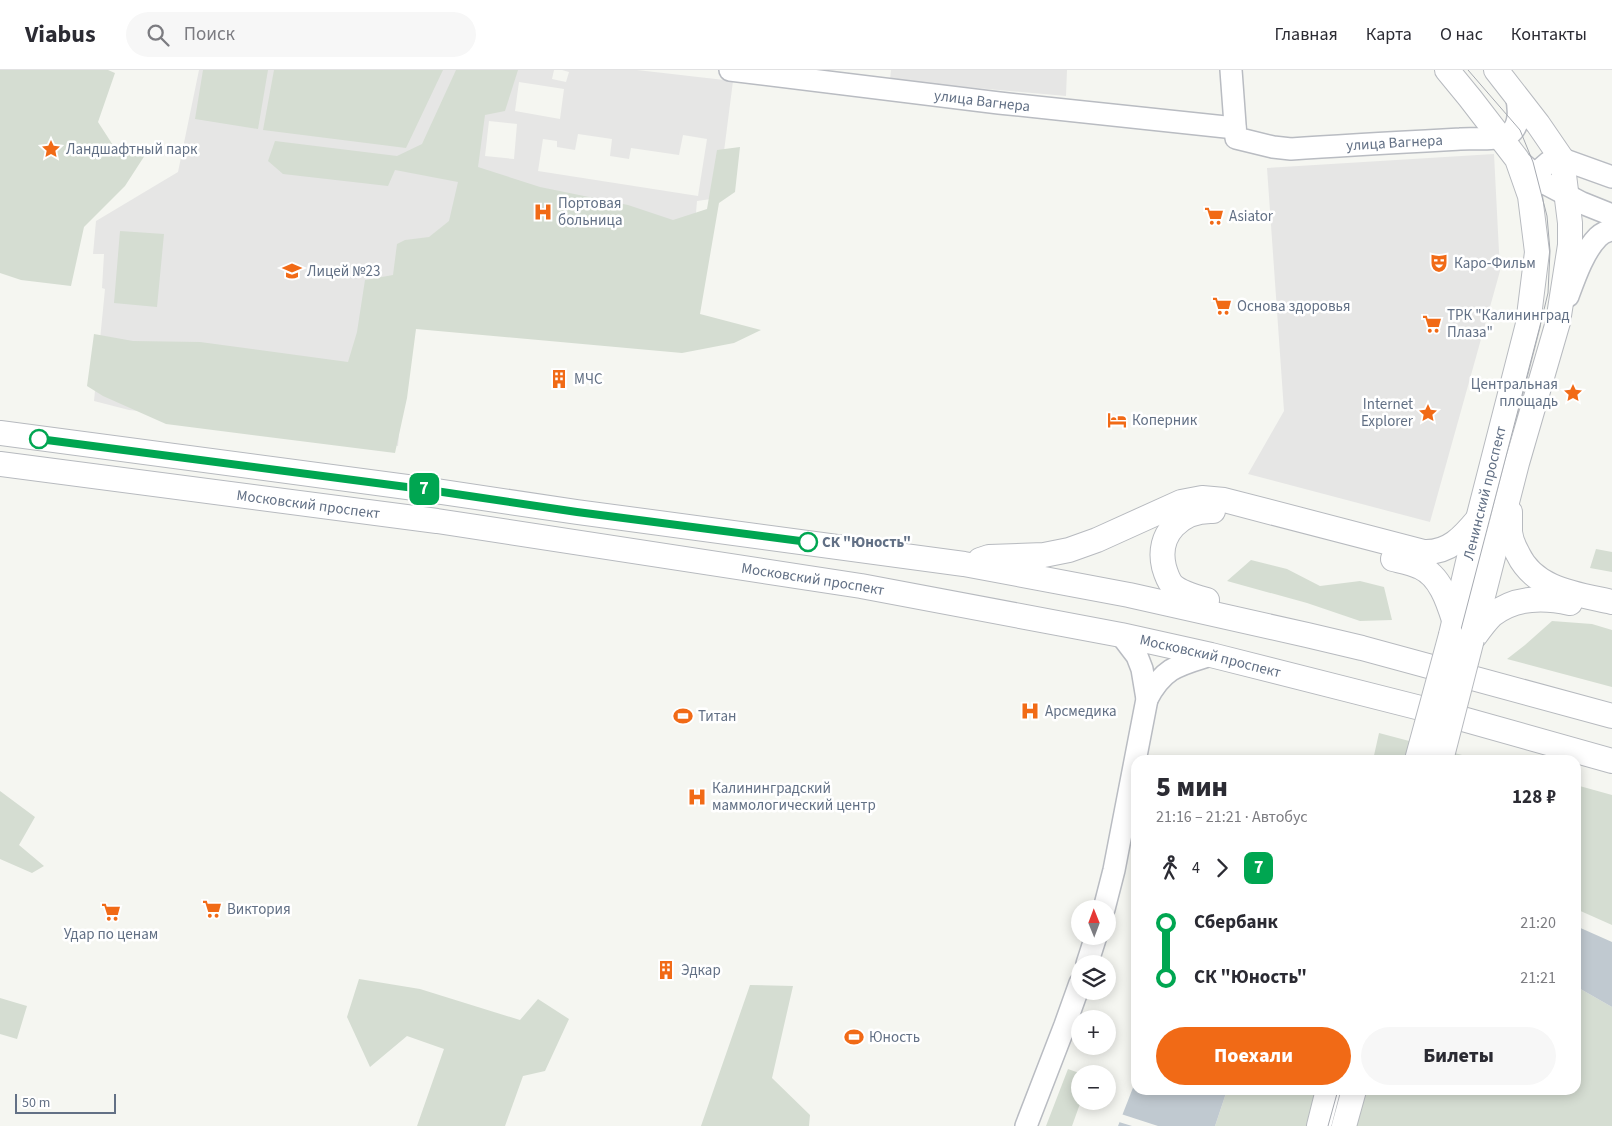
<!DOCTYPE html>
<html lang="ru">
<head>
<meta charset="utf-8">
<style>
	body { margin:0; font-family:"Source Sans 3",sans-serif; background:#f7f7f7; color:#2b2b33; height:100vh; display:flex; flex-direction:column; font-size:19px; white-space:nowrap }
	* { box-sizing:border-box; margin:0 }
	p { font-size:16px; color:#7c7c81 }
	.icon { flex:none; width:28px; height:28px; fill:none; stroke:currentColor; stroke-width:2; stroke-linecap:round; stroke-linejoin:round }
	.map { position:relative; flex:1; overflow:hidden }
	.panel { position:absolute; left:1131px; top:685px; width:450px; height:340px; display:flex; flex-direction:column; background:#fff; border-radius:15px; box-shadow:0 2px 12px #0003 }
	.panel>* { flex:none }
	.badge { padding:0 10px; border-radius:8px; font-size:18px; line-height:32px }
	.needle { width:32px; rotate:359deg }
	.controls { position:absolute; left:1071px; top:830px; display:grid; gap:10px }
	.controls a { display:grid; place-items:center; width:45px; height:45px; border-radius:50%; background:#fff; box-shadow:0 2px 12px #0003; font-size:25px }
	.scale { position:absolute; left:15px; bottom:12px; width:101px; box-sizing:border-box; padding-left:5px; border:2px solid #627085; border-top:0; font-size:14px; line-height:18px; white-space:nowrap; color:#627085; -webkit-text-stroke:4px #fff; paint-order:stroke }
	.map>.badge { position:absolute; translate:-50% -50%; box-shadow:0 0 0 2px #fff }
	.legs { display:flex; align-items:center; gap:8px; height:55px; padding:0 25px; font-size:16px }
	.legs p { margin-inline-start:auto }
	.overview { display:flex; align-items:center; justify-content:space-between; height:85px; padding:0 25px }
	h1 { font-size:28px; font-weight:800; line-height:38px }
	.button { display:flex; gap:10px; margin-top:auto; padding:10px 25px }
	.button a { flex:1; height:58px; border-radius:30px; background:#f16a16; color:#fff; font-size:20px; font-weight:800; line-height:58px; text-align:center }
	.button a+a { background:#f7f7f7; color:#2b2b33 }
	ul { padding:0 25px; list-style:none }
	li { display:flex; align-items:center; gap:18px; height:55px; font-size:19px }
	li i { display:grid; place-items:center; width:8px; height:100%; margin:0 6px; background:currentColor }
	li i::after { content:''; width:12px; height:12px; margin:-6px; border:4px solid; border-radius:50%; background:#fff }
	li p { margin-inline-start:auto }
	li:first-child i { background:linear-gradient(#0000 50%,currentColor 0) }
	li:last-child i { background:linear-gradient(currentColor 50%,#0000 0) }
	header { display:flex; align-items:center; gap:30px; box-sizing:border-box; height:70px; padding:0 25px; background:#fff; border-bottom:1px solid #e1e1e2 }
	header strong { font-size:24px }
	nav { display:flex; gap:28px; margin-inline-start:auto; font-size:18px }
	.search { width:350px; height:45px; background:#f7f7f7; display:flex; align-items:center; gap:12px; box-sizing:border-box; padding:0 18px; border-radius:28px; color:#7c7c81; font-size:19px }
	.map>svg:first-child { display:block }
	.built { fill:#e6e6e5; fill-rule:evenodd }
	.green { fill:#d5ddd2 }
	.water { fill:#c0c9d0 }
	.pier { fill:#f5f6f1 }
	.lines { fill:none; stroke-linecap:round; stroke-linejoin:round }
	.secondary-casing { stroke:#b9bcc2; stroke-width:24 }
	.primary-casing { stroke:#b7babf; stroke-width:26 }
	.secondary { stroke:#fff; stroke-width:21 }
	.primary { stroke:#fff; stroke-width:24 }
	.tram { stroke:#a6aab1; stroke-width:1 }
	.primary-bridge-casing { stroke:#b7babf; stroke-width:26; stroke-linecap:butt }
	.primary-bridge { stroke:#fff; stroke-width:24 }
	.line-1-casing { stroke:#fff; stroke-width:11 }
	.line-1 { stroke:#00a651; stroke-width:8 }
	.stop-1-dot { fill:#fff; stroke:#00a651; stroke-width:2.5 }
	.labels { text-anchor:middle; dominant-baseline:central; stroke-width:5; stroke-linejoin:round; paint-order:stroke }
	.street-label { font-size:15px; fill:#627085; stroke:#fff }
	.poi-label { font-size:15px; fill:#627085; stroke:#fff; text-anchor:start }
	.stop-label { font-size:15px; font-weight:bold; fill:#627085; stroke:#fff; text-anchor:start }
</style>
</head>
<body>
<header>
<strong>Viabus</strong>
<div class="search"><svg class="icon" aria-label="search" viewBox="0 0 24 24"><circle cx="10" cy="10" r="6"/><path d="M15 15l6 6"/></svg>Поиск</div>
<nav><a>Главная</a><a>Карта</a><a>О нас</a><a>Контакты</a></nav>
</header>
<div class="map">
<svg width="1612" height="1056" viewBox="0 0 1612 1056">
	<rect width="100%" height="100%" fill="#f5f6f1"/>
	<path class="built" d="M 199,0 L 554,0 L 552,9 L 566,12 L 569,2 L 562,0 L 637,0 L 733,11 L 718,128 L 697,131 L 695,154 L 408,255 L 398,376 L 253,353 L 129,340 L 94,331 L 105,219 L 102,218 L 104,184 L 93,184 L 96,151 L 178,102 ZM 519,12 L 564,19 L 560,49 L 515,41 ZM 489,51 L 517,54 L 514,89 L 485,86 ZM 578,64 L 612,69 L 610,86 L 629,89 L 631,78 L 679,85 L 683,65 L 707,69 L 698,126 L 538,101 L 543,69 L 557,71 L 557,77 L 575,80 Z
		M 891,0 L 1067,0 L 1066,26 L 890,10 Z
		M 1494,84 L 1500,201 L 1430,452 L 1248,404 L 1284,341 L 1267,98 Z"/>
	<path class="green" d="M 0,0 L 108,0 L 115,3 L 98,52 L 118,83 L 147,82 L 125,116 L 84,157 L 71,216 L 21,210 L 0,203 Z
		M 203,0 L 268,0 L 258,59 L 195,49 Z
		M 274,0 L 443,0 L 406,78 L 263,60 Z
		M 456,0 L 518,0 L 505,41 L 485,45 L 478,97 L 540,117 L 628,135 L 673,150 L 707,139 L 717,80 L 740,77 L 735,122 L 719,133 L 700,244 L 761,260 L 734,273 L 682,283 L 416,259 L 407,328 L 395,383 L 166,354 L 103,326 L 87,316 L 94,264 L 133,271 L 200,272 L 348,292 L 357,262 L 365,210 L 393,205 L 397,174 L 405,170 L 429,167 L 449,151 L 458,112 L 395,100 L 388,116 L 283,104 L 268,91 L 275,71 L 397,86 L 422,74 Z
		M 120,161 L 164,164 L 157,237 L 114,233 Z
		M 1596,479 L 1612,482 L 1612,502 L 1590,498 Z
		M 1251,490 L 1287,499 L 1320,516 L 1360,511 L 1384,517 L 1392,550 L 1360,551 L 1307,533 L 1227,511 Z
		M 1552,551 L 1592,554 L 1612,560 L 1612,617 L 1507,589 L 1525,575 Z
		M 1379,663 L 1481,690 L 1373,690 Z
		M 1576,715 L 1612,725 L 1612,855 L 1576,839 Z
		M 0,721 L 35,747 L 19,775 L 44,796 L 32,803 L 0,789 Z
		M 359,909 L 420,919 L 520,950 L 538,929 L 569,949 L 545,1001 L 523,1006 L 505,1056 L 417,1056 L 444,979 L 407,966 L 370,997 L 347,947 Z
		M 750,915 L 793,916 L 772,1008 L 810,1045 L 809,1056 L 701,1056 Z
		M 1577,917 L 1612,937 L 1612,1056 L 1215,1056 L 1227,1020 L 1576,1020 Z
		M 0,928 L 27,936 L 17,969 L 0,964 Z
		M 1068,999 L 1082,1004 L 1080,1004 L 1081,1031 L 1072,1056 L 1046,1056 Z"/>
	<path class="water" d="M 1576,856 L 1612,872 L 1612,937 L 1577,917 L 1576,918 Z
		M 1136,1010 L 1136,1020 L 1227,1020 L 1215,1056 L 1118,1056 Z"/>
	<path class="pier" d="M 1121,1044 L 1158,1056 L 1132,1056 L 1119,1052 Z"/>
	<g class="lines">
		<g class="secondary-casing">
			<g id="secondary">
				<path id="s1" d="M 730,0 L 999,33 L 1235,58"/>
				<path id="s2" d="M 1231,0 L 1236,68 L 1273,77 L 1291,79 C 1347,75 1404,72 1460,69 C 1473,68 1499,71 1509,64 C 1521,56 1519,37 1516,25"/>
				<path d="M 1517,89 L 1546,114 L 1582,133 L 1612,145"/>
				<path d="M 1532,120 L 1541,99 L 1549,92 L 1562,89 L 1612,107"/>
				<path d="M 1568,226 C 1575,207 1584,181 1598,167 C 1602,163 1607,161 1612,160"/>
				<path d="M 1147,629 C 1164,597 1179,595 1211,585"/>
				<path d="M 1104,839 L 1114,800 L 1147,629 L 1142,599 L 1137,586 L 1121,565"/>
				<path d="M 1087,894 L 1096,866"/>
				<path d="M 1026,1056 L 1065,955 L 1080,913"/>
			</g>
		</g>
		<g class="primary-casing">
			<g id="primary">
				<path d="M 1447,0 L 1470,28 L 1517,89 L 1530,126 L 1537,182 L 1528,254 L 1478,449 L 1451,565"/>
				<path d="M 0,363 L 422,419 L 577,442 L 964,494 L 1129,525 L 1307,565 L 1362,578 L 1612,646"/>
				<path id="s3" d="M 0,394 L 437,451 L 861,516 L 1121,565 L 1211,585 L 1452,646 L 1612,691"/>
				<path d="M 1510,442 C 1510,449 1510,456 1510,462 C 1511,470 1514,477 1518,484 C 1535,520 1577,524 1612,532"/>
				<path d="M 1393,489 C 1401,491 1412,493 1420,497 C 1440,506 1448,531 1454,550"/>
				<path d="M 980,490 L 989,487 L 1044,485 L 1069,480 L 1097,470 L 1181,432 L 1202,428 L 1224,430 L 1424,482 C 1449,483 1463,467 1478,449"/>
				<path d="M 1207,530 C 1196,527 1180,523 1172,515 C 1168,510 1166,504 1164,497 C 1156,464 1181,440 1213,441"/>
				<path d="M 1475,566 C 1480,559 1486,551 1492,545 C 1515,527 1544,527 1570,533"/>
				<path d="M 1472,569 L 1517,393 L 1558,252 L 1570,175 L 1570,153 L 1562,89 L 1538,54 L 1496,0"/>
				<path d="M 1319,1056 L 1328,1020"/>
				<path d="M 1344,1056 L 1354,1020"/>
			</g>
		</g>
		<use href="#secondary" class="secondary"/>
		<use href="#primary" class="primary"/>
		<path class="tram" d="M 1427,690 L 1541,252 L 1548,223 L 1550,181 L 1547,146 L 1533,92 L 1520,60 L 1468,0
			M 1328,1056 L 1338,1020"/>
		<g class="primary-bridge-casing">
			<path id="primary-bridge" d="M 1417,690 L 1451,565
				M 1441,690 L 1472,569"/>
		</g>
		<use href="#primary-bridge" class="primary-bridge"/>
	</g>
	<g class="lines">
		<g class="line-1-casing">
			<path id="line-1" d="M 39,369 L 422,419 L 577,442 L 808,472"/>
		</g>
		<use href="#line-1" class="line-1"/>
	</g>
	<defs>
		<g id="sight-bare" transform="scale(1.5)"><path d="M0-6L1.8-2.2L6-1.7L2.9 1.2L3.7 5.4L0 3.3L-3.7 5.4L-2.9 1.2L-6-1.7L-1.8-2.2Z" fill="#f16a16" stroke="#fff" stroke-width="2.5" paint-order="stroke"/></g>
		<g id="hospital-bare" transform="scale(1.5)"><path d="M-5-5h3v3.5h4V-5h3V5h-3V1.5h-4V5h-3Z" fill="#f16a16" stroke="#fff" stroke-width="2.5" paint-order="stroke"/></g>
		<g id="supermarket-bare" transform="scale(1.5)"><path d="M-6-5.5h2.5l.6 2H6L4.5 2H-2.5L-4.4-4H-6ZM-1.5 3.2a1.3 1.3 0 1 0 .1 0ZM3 3.2a1.3 1.3 0 1 0 .1 0Z" fill="#f16a16" stroke="#fff" stroke-width="2.5" paint-order="stroke"/></g>
		<g id="theatre-bare" transform="scale(1.5)"><path d="M-5-5.5Q0-4 5-5.5V0Q5 5 0 6Q-5 5-5 0ZM-3.3-2.5H-1v1.5H-3.3ZM1-2.5H3.3v1.5H1ZM-2.8 1Q0 5.5 2.8 1Z" fill="#f16a16" stroke="#fff" stroke-width="2.5" paint-order="stroke"/></g>
		<g id="school-bare" transform="scale(1.5)"><path d="M0-5L7-2L0 1L-7-2ZM-4 1L0 2.5L4 1V4Q0 6-4 4Z" fill="#f16a16" stroke="#fff" stroke-width="2.5" paint-order="stroke"/></g>
		<g id="building-bare" transform="scale(1.5)"><path d="M-4-6H4V6H1V3H-1V6H-4ZM-2.5-4.3h1.7v1.8h-1.7ZM.8-4.3h1.7v1.8H.8ZM-2.5-1h1.7V.8h-1.7ZM.8-1h1.7V.8H.8Z" fill="#f16a16" stroke="#fff" stroke-width="2.5" paint-order="stroke"/></g>
		<g id="hotel-bare" transform="scale(1.5)"><path d="M-6-4.5h1.5V1H6V5H4.5V3h-9V5H-6ZM-4 0a1.8 1.8 0 1 1 3.6 0ZM.5 0V-2.5h3Q6-2.5 6 0Z" fill="#f16a16" stroke="#fff" stroke-width="2.5" paint-order="stroke"/></g>
		<g id="stadium-bare" transform="scale(1.5)"><path d="M0-5a6.5 5 0 1 0 0 10a6.5 5 0 1 0 0-10ZM-3.5-1.8h7v3.6h-7Z" fill="#f16a16" stroke="#fff" stroke-width="2.5" paint-order="stroke"/></g>
	</defs>
	<g fill-rule="evenodd">
		<use href="#sight-bare" x="51" y="79"/>
		<use href="#hospital-bare" x="543" y="142"/>
		<use href="#supermarket-bare" x="1214" y="146"/>
		<use href="#theatre-bare" x="1439" y="193"/>
		<use href="#school-bare" x="292" y="201"/>
		<use href="#supermarket-bare" x="1222" y="236"/>
		<use href="#supermarket-bare" x="1432" y="254"/>
		<use href="#building-bare" x="559" y="309"/>
		<use href="#sight-bare" x="1573" y="323"/>
		<use href="#sight-bare" x="1428" y="343"/>
		<use href="#hotel-bare" x="1117" y="350"/>
		<use href="#hospital-bare" x="1030" y="641"/>
		<use href="#stadium-bare" x="683" y="646"/>
		<use href="#hospital-bare" x="697" y="727"/>
		<use href="#supermarket-bare" x="212" y="839"/>
		<use href="#supermarket-bare" x="111" y="842"/>
		<use href="#building-bare" x="666" y="900"/>
		<use href="#stadium-bare" x="854" y="967"/>
	</g>
	<g class="stop-1-dot">
		<circle cx="39" cy="369" r="9"/>
		<circle cx="808" cy="472" r="9"/>
	</g>
	<g class="labels">
		<g class="street-label">
			<text stroke="none"><textPath href="#s1" startOffset="254">улица Вагнера</textPath></text>
			<text stroke="none"><textPath href="#s2" startOffset="228">улица Вагнера</textPath></text>
			<text transform="translate(1485 423) rotate(-76)">Ленинский проспект</text>
			<text stroke="none"><textPath href="#s3" startOffset="311">Московский проспект</textPath></text>
			<text stroke="none"><textPath href="#s3" startOffset="821">Московский проспект</textPath></text>
			<text stroke="none"><textPath href="#s3" startOffset="1226">Московский проспект</textPath></text>
		</g>
		<g class="poi-label">
			<text x="66" y="79">Ландшафтный парк</text>
			<text x="558" y="133">Портовая<tspan x="558" dy="17">больница</tspan></text>
			<text x="1229" y="146">Asiator</text>
			<text x="1454" y="193">Каро-Фильм</text>
			<text x="307" y="201">Лицей №23</text>
			<text x="1237" y="236">Основа здоровья</text>
			<text x="1447" y="245">ТРК "Калининград<tspan x="1447" dy="17">Плаза"</tspan></text>
			<text x="574" y="309">МЧС</text>
			<text x="1558" y="314" text-anchor="end">Центральная<tspan x="1558" dy="17">площадь</tspan></text>
			<text x="1413" y="334" text-anchor="end">Internet<tspan x="1413" dy="17">Explorer</tspan></text>
			<text x="1132" y="350">Коперник</text>
			<text x="1045" y="641">Арсмедика</text>
			<text x="698" y="646">Титан</text>
			<text x="712" y="718">Калининградский<tspan x="712" dy="17">маммологический центр</tspan></text>
			<text x="227" y="839">Виктория</text>
			<text x="111" y="864" text-anchor="middle">Удар по ценам</text>
			<text x="681" y="900">Эдкар</text>
			<text x="869" y="967">Юность</text>
		</g>
		<g class="stop-label">
			<text x="822" y="472">СК "Юность"</text>
		</g>
	</g>
</svg>
<div class="controls">
<a><svg class="needle" viewBox="-14 -14 28 28"><path d="M0-13l5 13h-10z" fill="#e53935"/><path d="M0 13l5-13h-10z" fill="#7c7c81"/></svg></a>
<a><svg class="icon" aria-label="layers" viewBox="0 0 24 24"><path d="M12 4l9 5-9 5-9-5zM3 14l9 5 9-5"/></svg></a>
<a>+</a>
<a>−</a>
</div>
<div class="scale">50 m</div>
<b class="badge" style="left:424px;top:419px;background:#00a651;color:#fff">7</b>
<section class="panel">
<div class="overview"><div><h1>5 мин</h1><p>21:16 – 21:21 · Автобус</p></div><b>128 ₽</b></div>
<div class="legs"><svg class="icon" aria-label="walk" viewBox="0 0 24 24"><circle cx="13" cy="4" r="2"/><path d="M13 8l-2 6 4 7M11 14l-3 7M7 12l3-4h3l4 4"/></svg>4<svg class="icon" aria-label="forward" viewBox="0 0 24 24"><path d="M9 5l7 7-7 7"/></svg><b class="badge" style="background:#00a651;color:#fff">7</b></div>
<ul>
<li><i style="color:#00a651"></i><b>Сбербанк</b><p>21:20</p></li>
<li><i style="color:#00a651"></i><b>СК &quot;Юность&quot;</b><p>21:21</p></li>
</ul>
<div class="button"><a>Поехали</a><a>Билеты</a></div>
</section>
</div>
</body>
</html>
